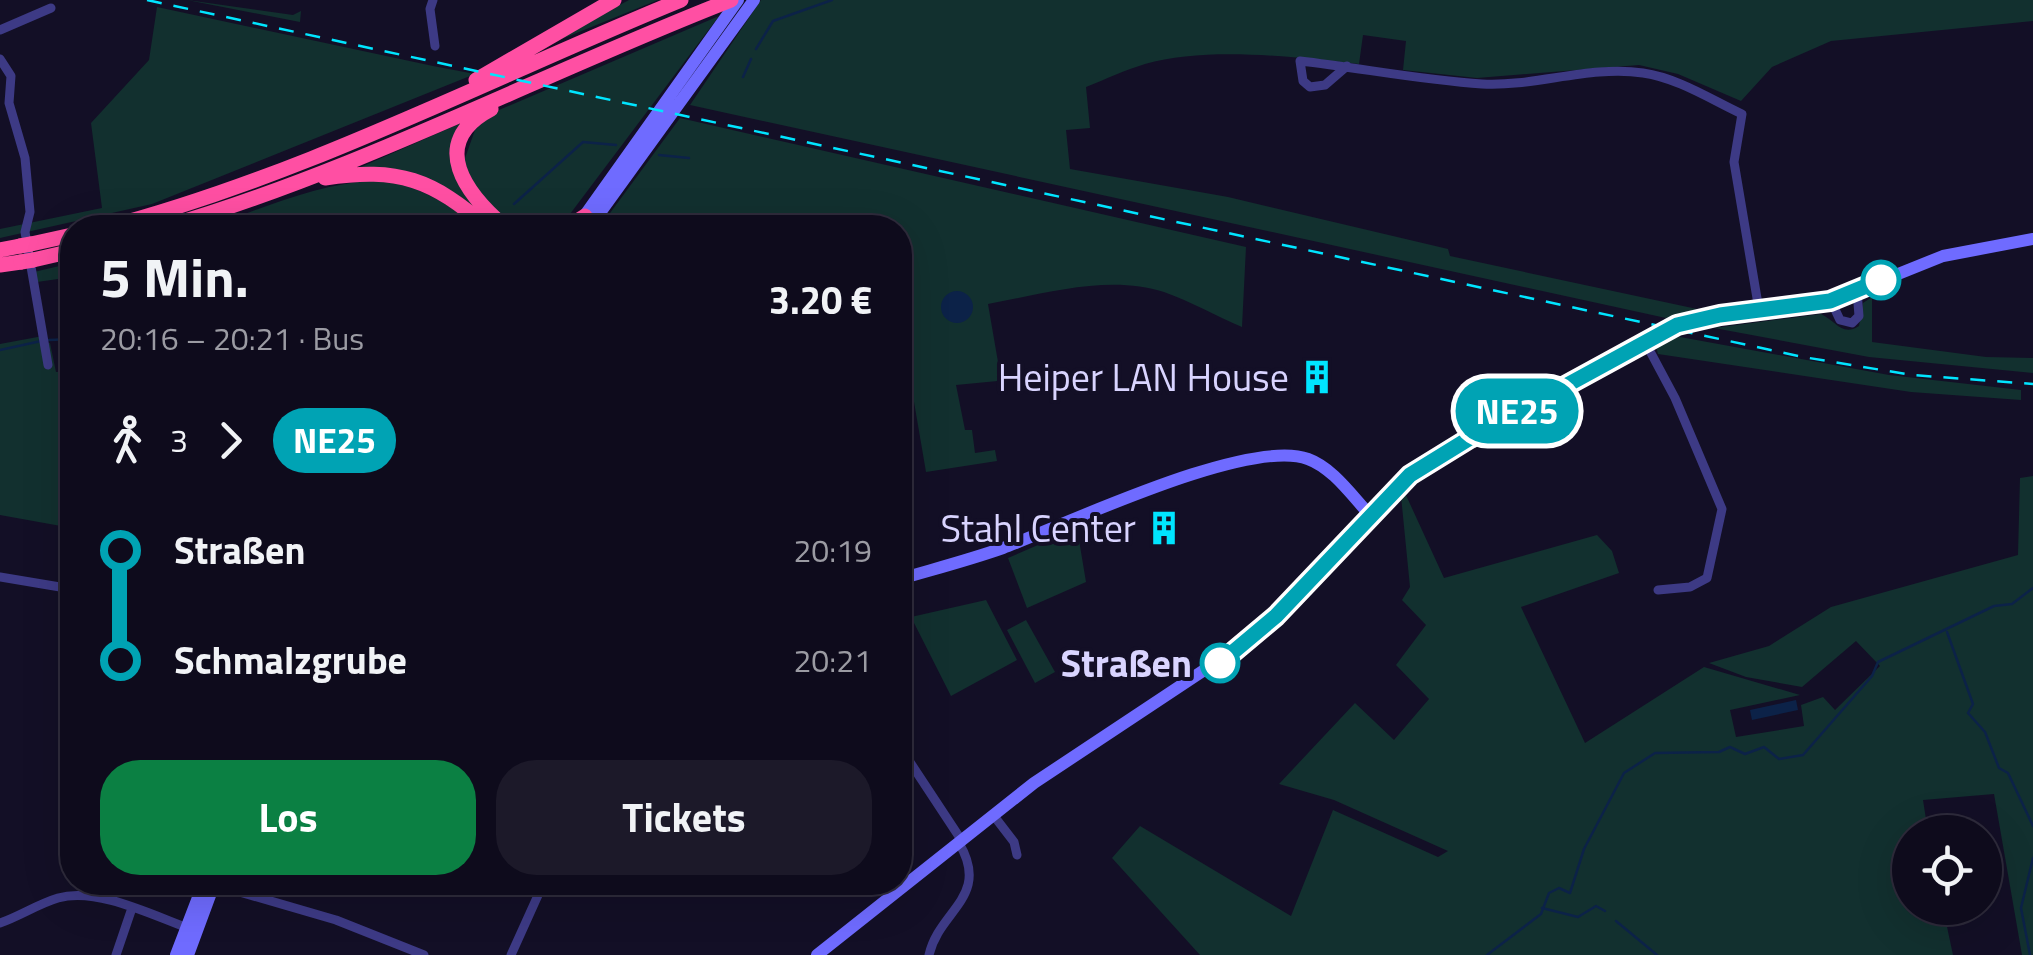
<!DOCTYPE html>
<html lang="de">
<head>
<meta charset="utf-8">
<style>
	body { margin:0; font-family:"Titillium Web",sans-serif; background:#1c1929; color:#f1f3f6; height:100vh; display:flex; flex-direction:column; font-size:38px; white-space:nowrap }
	* { box-sizing:border-box; margin:0 }
	p { font-size:32px; color:#9b9ba3 }
	.icon { flex:none; width:55px; height:55px; fill:none; stroke:currentColor; stroke-width:2; stroke-linecap:round; stroke-linejoin:round }
	.map { position:relative; flex:1; overflow:hidden }
	.sheet { position:absolute; left:60px; top:215px; width:852px; height:680px; display:flex; flex-direction:column; background:#0e0b1c; border-radius:40px; box-shadow:0 10px 40px #0002,0 0 0 2px #2e2b3b }
	.sheet>* { flex:none }
	.badge { padding:0 20px; border-radius:32px; font-size:35px; line-height:65px }
	.tools { position:absolute; left:1892px; top:815px; display:grid; gap:20px }
	.tools a { display:grid; place-items:center; width:110px; height:110px; border-radius:50%; background:#0e0b1c; box-shadow:0 10px 40px #0002,0 0 0 2px #2e2b3b; font-size:50px }
	.map>.badge { position:absolute; translate:-50% -50%; box-shadow:0 0 0 5px #fff }
	.legs { display:flex; align-items:center; gap:15px; height:110px; padding:0 40px; font-size:32px }
	.legs p { margin-inline-start:auto }
	.summary { display:flex; align-items:center; justify-content:space-between; height:170px; padding:0 40px }
	h1 { font-size:55px; font-weight:700; line-height:75px }
	.primary-button { display:flex; gap:20px; margin-top:auto; padding:20px 40px }
	.primary-button a { flex:1; height:115px; border-radius:40px; background:#0b8043; color:#fff; font-size:40px; font-weight:700; line-height:115px; text-align:center }
	.primary-button a+a { background:#1c1929; color:#f1f3f6 }
	ul { padding:0 40px; list-style:none }
	li { display:flex; align-items:center; gap:35px; height:110px; font-size:38px }
	li i { display:grid; place-items:center; width:15px; height:100%; margin:0 12px; background:currentColor }
	li i::after { content:''; width:25px; height:25px; margin:-12px; border:8px solid; border-radius:50%; background:#0e0b1c }
	li p { margin-inline-start:auto }
	li:first-child i { background:linear-gradient(#0000 50%,currentColor 0) }
	li:last-child i { background:linear-gradient(currentColor 50%,#0000 0) }
	.map>svg:first-child { display:block }
	.green { fill:#12302f }
	.water { fill:#0c2248 }
	.lines { fill:none; stroke-linecap:round; stroke-linejoin:round }
	.stream { stroke:#0c2248; stroke-width:2.5 }
	.street { stroke:#3d3a85; stroke-width:9 }
	.secondary { stroke:#6f6bff; stroke-width:12 }
	.highway { stroke:#ff4fa3; stroke-width:15 }
	.rail { stroke:#00e5ff; stroke-width:2.5; stroke-dasharray:15 12; stroke-linecap:butt }
	.secondary-bridge { stroke:#6f6bff; stroke-width:12 }
	.highway-bridge { stroke:#ff4fa3; stroke-width:15 }
	.line-1-casing { stroke:#fff; stroke-width:22 }
	.line-1 { stroke:#00a3b4; stroke-width:15 }
	.stop-1-dot { fill:#fff; stroke:#00a3b4; stroke-width:5 }
	.labels { text-anchor:middle; dominant-baseline:central; stroke-width:8; stroke-linejoin:round; paint-order:stroke }
	.poi-label { font-size:38px; fill:#d9d4ff; stroke:#130f26; text-anchor:end }
	.stop-label { font-size:38px; font-weight:bold; fill:#d9d4ff; stroke:#130f26; text-anchor:end }
</style>
</head>
<body>
<div class="map">
<svg width="2033" height="955" viewBox="0 0 2033 955">
	<rect width="100%" height="100%" fill="#130f26"/>
	<path class="green" d="M 187,0 L 293,15 L 301,11 L 300,22 Z
		M 629,0 L 658,0 L 542,47 Z
		M 761,0 L 2033,0 L 2033,21 L 1831,41 L 1772,67 L 1741,101 L 1678,74 L 1639,65 L 1477,78 L 1403,70 L 1406,41 L 1363,35 L 1359,64 C 1296,57 1207,46 1145,64 C 1125,70 1106,79 1086,87 L 1090,128 L 1066,130 L 1070,169 L 1228,197 L 1448,249 L 1450,256 L 1697,309 L 1666,318 L 690,105 Z
		M 157,7 L 433,66 L 475,74 L 152,204 L 0,238 L 0,229 L 102,208 L 91,123 L 149,60 Z
		M 719,16 L 561,226 L 514,227 L 477,194 L 464,161 L 475,130 L 492,113 Z
		M 680,118 L 1246,247 L 1242,327 C 1216,316 1190,301 1164,292 C 1109,274 1043,294 988,304 L 998,362 L 1005,362 L 1008,380 L 956,385 L 965,430 L 972,430 L 975,453 L 995,450 L 997,461 L 926,472 L 900,320 L 900,228 L 599,228 Z
		M 468,120 L 453,159 L 498,227 L 467,203 L 352,171 Z
		M 376,180 C 419,185 445,202 480,228 L 209,228 C 263,207 318,184 376,180 Z
		M 72,263 L 72,277 L 37,282 L 34,272 Z
		M 1872,297 L 1872,342 L 1986,357 L 2033,358 L 2033,373 L 1869,357 L 1714,328 L 1821,314 C 1836,321 1842,337 1859,326 L 1863,303 Z
		M 43,336 L 45,344 L 50,343 L 56,372 L 72,371 L 72,528 L 0,515 L 0,344 Z
		M 1680,337 L 1889,375 L 2021,390 L 2021,400 L 1911,392 L 1658,354 L 1655,343 Z
		M 2033,476 L 2033,955 L 2022,955 L 1994,794 L 1923,800 L 1928,832 L 1910,832 L 1910,908 L 1943,908 L 1953,955 L 1200,955 L 1112,858 L 1140,826 L 1291,916 L 1333,810 L 1438,857 L 1448,851 L 1334,800 L 1279,784 L 1355,703 L 1394,740 L 1429,699 L 1396,665 L 1426,625 L 1402,600 L 1410,587 L 1401,496 L 1405,493 L 1444,578 L 1597,535 L 1612,551 L 1619,573 L 1521,607 L 1585,743 L 1704,667 L 1800,695 L 1730,710 L 1736,737 L 1804,726 L 1801,705 L 1823,697 L 1835,710 L 1880,666 L 1856,641 L 1802,687 L 1746,677 L 1709,663 L 1769,646 L 1831,607 L 2018,555 L 2020,478 Z
		M 1077,528 L 1086,582 L 1027,608 L 1008,558 Z
		M 986,600 L 1017,660 L 951,696 L 911,617 Z
		M 1026,620 L 1055,672 L 1035,683 L 1007,630 Z"/>
	<path class="water" d="M941 307a16 16 0 1 1 32 0a16 16 0 1 1-32 0Z
		M 1796,700 L 1798,710 L 1752,720 L 1750,710 Z"/>
	<g class="lines">
		<path class="stream" d="M 756,49 L 773,21 L 832,0
			M 743,77 L 751,59
			M 659,155 L 689,158
			M 514,204 L 583,142 L 616,145
			M 49,340 L 72,339
			M 0,350 L 41,341
			M 1947,632 L 1973,704 L 1968,713 L 1985,732 L 1999,768 L 2008,773 L 2033,826
			M 1542,908 L 1578,917 L 1596,906 L 1605,911
			M 1616,921 L 1657,955
			M 1487,955 L 1541,914 L 1549,893 L 1559,888 L 1570,893 L 1584,849 L 1624,773 L 1655,753 L 1719,752 L 1730,747 L 1745,754 L 1764,747 L 1779,759 L 1803,755 L 1872,676 L 1878,662 L 1994,606 L 2012,604 L 2033,588
			M 2030,955 L 2021,908 L 2033,858"/>
		<path class="street" d="M 433,0 L 430,9 L 435,46
			M 0,30 L 51,8
			M 0,59 L 11,76 L 9,103 L 25,158 L 30,212 L 25,232 L 48,365
			M 1347,66 L 1325,85 L 1310,87 L 1303,81 L 1300,61 C 1361,68 1421,80 1482,84 C 1535,87 1590,65 1643,73 C 1678,78 1710,99 1742,114 L 1734,162 L 1759,310
			M 1831,301 L 1840,320 L 1852,323 L 1859,316 L 1857,291
			M 1644,340 L 1675,398 L 1722,509 L 1707,578 L 1690,587 L 1658,590
			M 0,577 L 72,589
			M 900,747 L 962,841
			M 66,808 L 72,787
			M 994,816 L 1014,842 L 1017,855
			M 209,883 L 336,920 L 424,955
			M 0,923 C 20,916 38,904 58,898 C 97,887 152,915 188,928
			M 116,955 L 132,908
			M 511,955 L 544,882
			M 929,955 C 939,910 991,897 959,843"/>
		<path class="secondary" d="M 580,222 L 738,0
			M 589,228 L 754,0
			M 1705,318 L 1831,301 L 1943,256 L 2033,239
			M 900,579 C 934,569 969,560 1003,548 C 1065,525 1248,437 1308,459 C 1333,468 1352,496 1370,515
			M 176,955 L 204,882
			M 188,955 L 215,882
			M 817,955 L 1034,783 L 1248,641 L 1410,475 L 1644,340"/>
		<path class="highway" d="M 476,80 L 614,0
			M 491,109 C 426,143 467,195 506,228
			M 325,178 C 399,167 432,179 488,228
			M 105,228 C 306,175 490,78 681,0
			M 162,228 C 358,171 541,74 731,0
			M 566,228 L 585,216
			M 31,244 L 72,235
			M 0,250 L 20,246
			M 33,260 L 72,251
			M 0,265 L 21,262"/>
		<path class="rail" d="M 147,0 L 1803,357 L 1912,375 L 2033,384"/>
		<path class="secondary-bridge" d="M 1644,340 L 1705,318"/>
		<path class="highway-bridge" d="M 20,246 L 31,244
			M 21,262 L 33,260"/>
	</g>
	<g class="lines">
		<g class="line-1-casing">
			<path id="line-1" d="M 1220,663 L 1276,616 L 1410,475 L 1470,438 L 1677,325 L 1720,315 L 1830,301 L 1881,280"/>
		</g>
		<use href="#line-1" class="line-1"/>
	</g>
	<defs>
		<g id="building-bare" transform="scale(2.7)"><path d="M-4-6H4V6H1V3H-1V6H-4ZM-2.5-4.3h1.7v1.8h-1.7ZM.8-4.3h1.7v1.8H.8ZM-2.5-1h1.7V.8h-1.7ZM.8-1h1.7V.8H.8Z" fill="#00e5ff" stroke="#130f26" stroke-width="2.5" paint-order="stroke"/></g>
	</defs>
	<g fill-rule="evenodd">
		<use href="#building-bare" x="1317" y="377"/>
		<use href="#building-bare" x="1164" y="528"/>
	</g>
	<g class="stop-1-dot">
		<circle cx="1881" cy="280" r="18"/>
		<circle cx="1220" cy="663" r="18"/>
	</g>
	<g class="labels">
		<g class="poi-label">
			<text x="1289" y="377">Heiper LAN House</text>
			<text x="1136" y="528">Stahl Center</text>
		</g>
		<g class="stop-label">
			<text x="1192" y="663">Straßen</text>
		</g>
	</g>
</svg>
<div class="tools">
<a><svg class="icon" aria-label="locate" viewBox="0 0 24 24"><circle cx="12" cy="12" r="6"/><path d="M12 2v4M12 18v4M2 12h4M18 12h4"/></svg></a>
</div>
<b class="badge" style="left:1517px;top:411px;background:#00a3b4;color:#fff">NE25</b>
<section class="sheet">
<div class="summary"><div><h1>5 Min.</h1><p>20:16 – 20:21 · Bus</p></div><b>3.20 €</b></div>
<div class="legs"><svg class="icon" aria-label="walk" viewBox="0 0 24 24"><circle cx="13" cy="4" r="2"/><path d="M13 8l-2 6 4 7M11 14l-3 7M7 12l3-4h3l4 4"/></svg>3<svg class="icon" aria-label="forward" viewBox="0 0 24 24"><path d="M9 5l7 7-7 7"/></svg><b class="badge" style="background:#00a3b4;color:#fff">NE25</b></div>
<ul>
<li><i style="color:#00a3b4"></i><b>Straßen</b><p>20:19</p></li>
<li><i style="color:#00a3b4"></i><b>Schmalzgrube</b><p>20:21</p></li>
</ul>
<div class="primary-button"><a>Los</a><a>Tickets</a></div>
</section>
</div>
</body>
</html>
